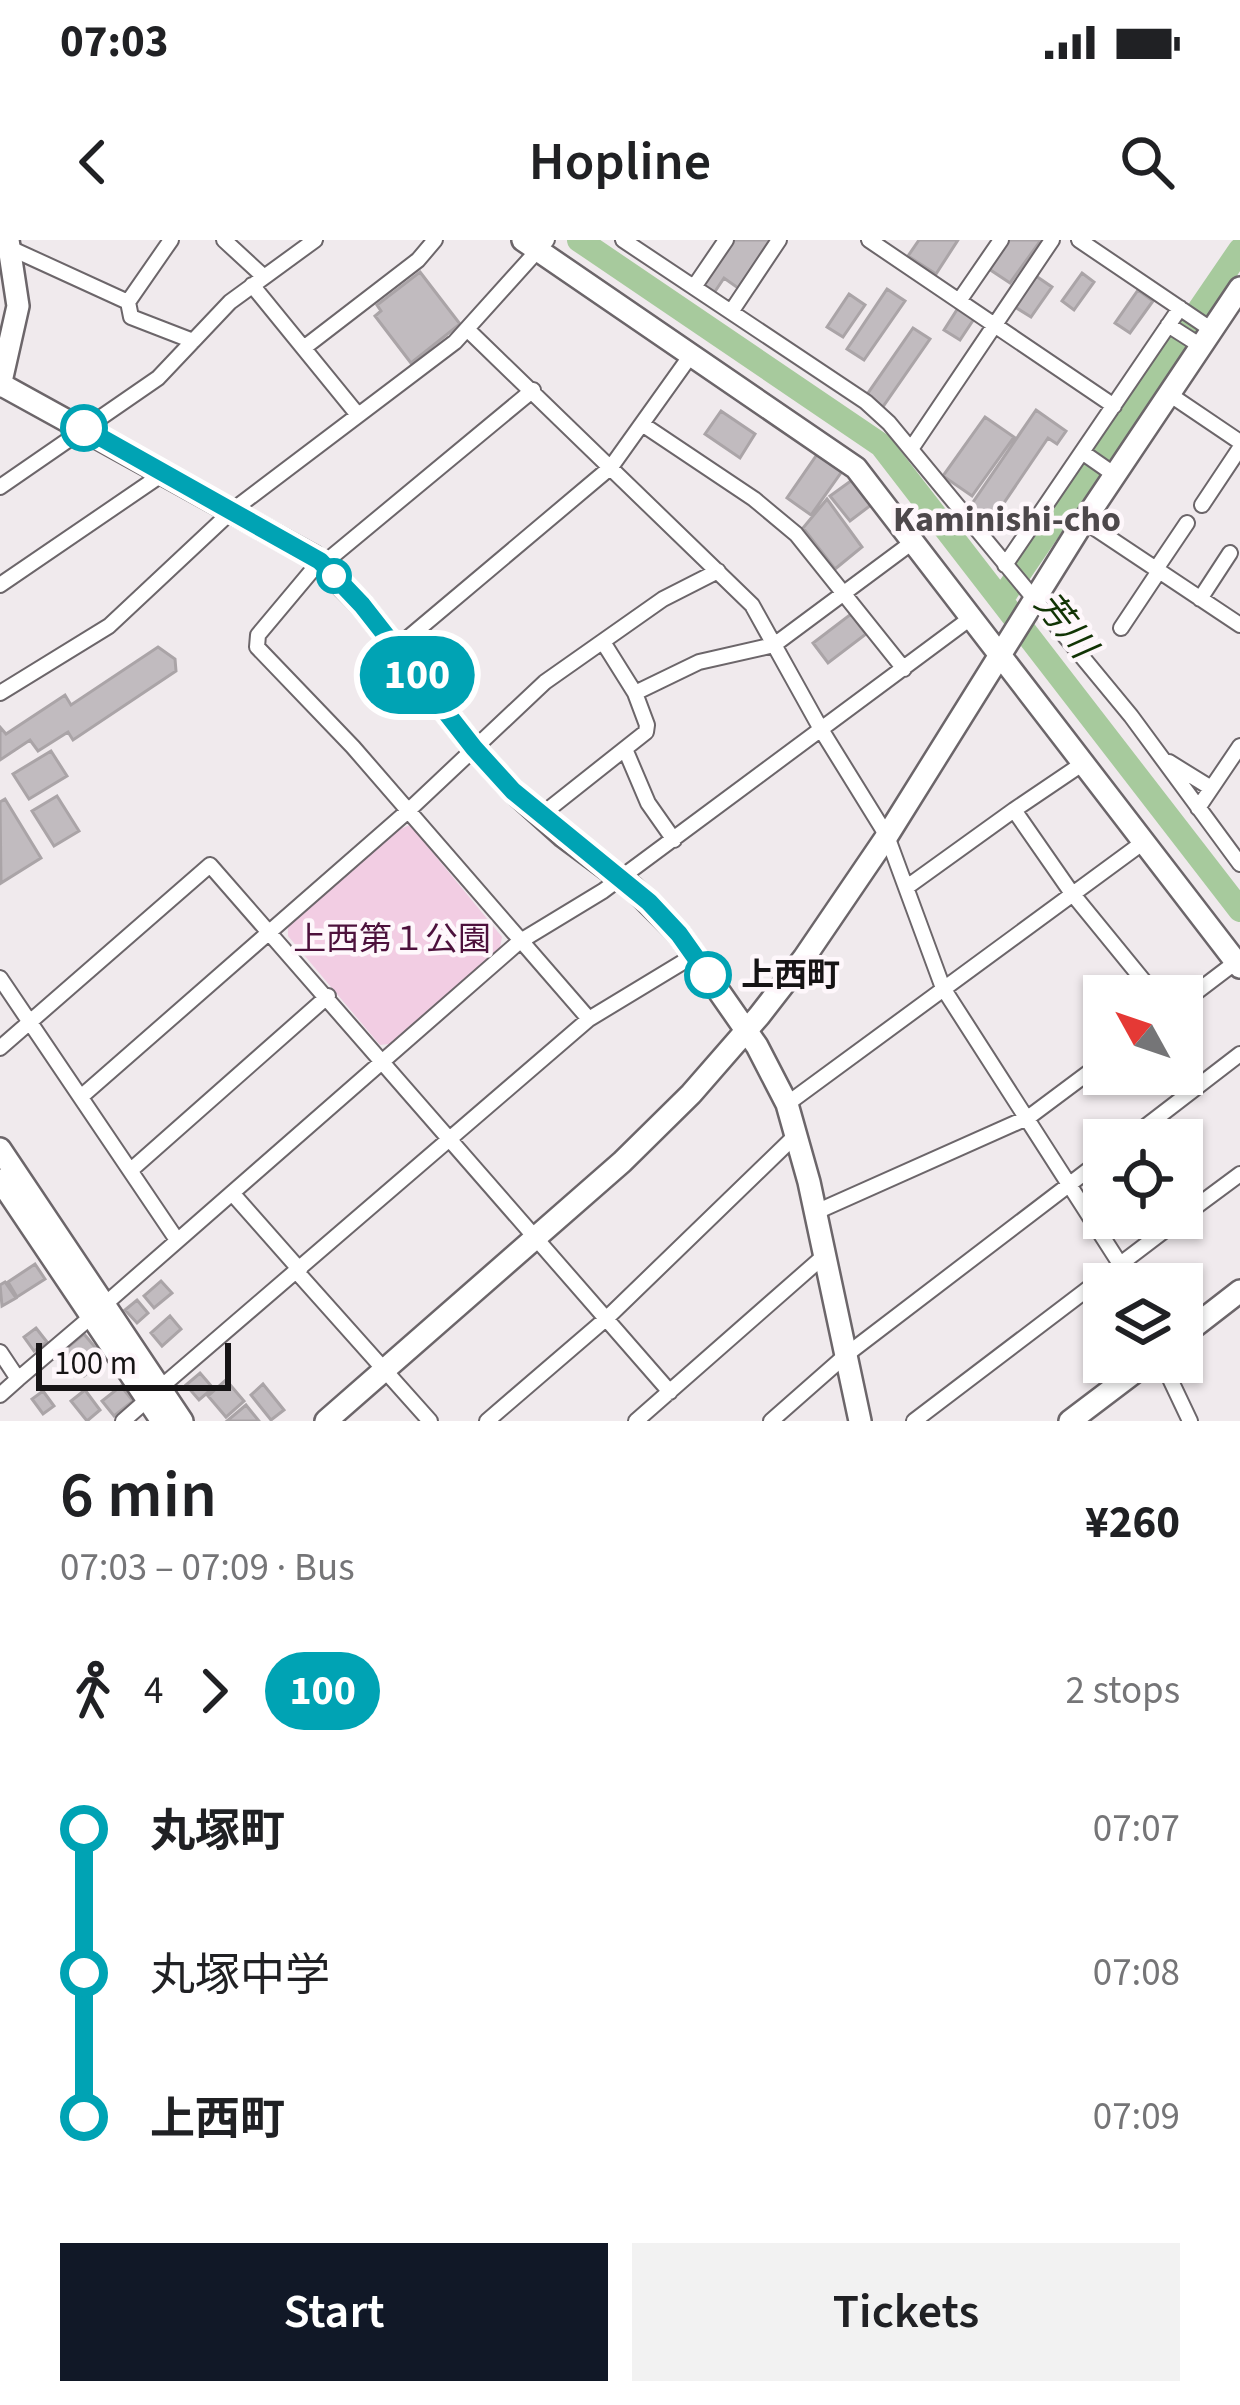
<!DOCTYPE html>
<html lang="en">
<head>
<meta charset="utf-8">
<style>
	body { margin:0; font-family:"Source Sans 3","Noto Sans JP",sans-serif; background:#f2f2f2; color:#202124; height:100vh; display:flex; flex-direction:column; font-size:45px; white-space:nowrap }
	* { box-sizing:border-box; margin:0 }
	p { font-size:39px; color:#757577 }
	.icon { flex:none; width:66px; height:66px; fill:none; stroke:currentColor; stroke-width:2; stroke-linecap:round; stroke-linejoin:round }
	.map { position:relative; height:1181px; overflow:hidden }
	.sheet { display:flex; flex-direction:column; background:#fff; flex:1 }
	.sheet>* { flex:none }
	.badge { padding:0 24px; border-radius:39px; font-size:42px; line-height:78px }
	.needle { width:78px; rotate:310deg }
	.controls { position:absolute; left:1083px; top:735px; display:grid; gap:24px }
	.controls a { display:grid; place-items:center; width:120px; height:120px; border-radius:0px; background:#fff; box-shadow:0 3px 9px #0004; font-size:60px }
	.scale { position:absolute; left:36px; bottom:30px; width:195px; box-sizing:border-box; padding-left:12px; border:6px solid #161415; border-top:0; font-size:33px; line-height:42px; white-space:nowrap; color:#161415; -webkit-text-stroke:9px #fef7fb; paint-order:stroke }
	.map>.badge { position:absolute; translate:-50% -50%; box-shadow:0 0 0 6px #fff }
	.legs { display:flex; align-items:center; gap:18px; height:132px; padding:0 60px; font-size:39px }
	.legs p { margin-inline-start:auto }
	.summary { display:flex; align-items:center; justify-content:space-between; height:204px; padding:0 60px }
	h1 { font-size:66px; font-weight:600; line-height:90px }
	.primary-button { display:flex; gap:24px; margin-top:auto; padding:24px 60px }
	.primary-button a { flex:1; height:138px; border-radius:0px; background:#111827; color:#fff; font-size:48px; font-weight:600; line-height:138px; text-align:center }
	.primary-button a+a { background:#f2f2f2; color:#202124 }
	ul { padding:0 60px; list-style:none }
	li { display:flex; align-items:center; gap:42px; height:144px; font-size:45px }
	li i { display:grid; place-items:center; width:18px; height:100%; margin:0 15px; background:currentColor }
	li i::after { content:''; width:30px; height:30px; margin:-15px; border:9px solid; border-radius:50%; background:#fff }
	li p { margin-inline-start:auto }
	li:first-child i { background:linear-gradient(#0000 50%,currentColor 0) }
	li:last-child i { background:linear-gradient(currentColor 50%,#0000 0) }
	.status { display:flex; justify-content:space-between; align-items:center; height:84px; padding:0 60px; background:#fff; direction:ltr }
	.status svg { height:33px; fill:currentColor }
	header { display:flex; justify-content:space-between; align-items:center; height:156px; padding:0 60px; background:#fff; font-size:54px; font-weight:600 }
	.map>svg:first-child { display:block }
	.green { fill:#f2cde3 }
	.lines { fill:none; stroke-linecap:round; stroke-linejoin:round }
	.river { stroke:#a7ca9d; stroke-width:24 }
	.building { fill:#c1bbbf; stroke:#aaa4a7; stroke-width:3 }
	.street-casing { stroke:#6c666a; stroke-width:18 }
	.secondary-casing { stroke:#6c666a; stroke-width:26 }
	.street { stroke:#fff; stroke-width:14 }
	.secondary { stroke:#fff; stroke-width:21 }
	.line-1-casing { stroke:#fff; stroke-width:27 }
	.line-1 { stroke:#00a3b4; stroke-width:18 }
	.stop-1-dot { fill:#fff; stroke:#00a3b4; stroke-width:6 }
	.labels { text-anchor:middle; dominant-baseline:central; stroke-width:9; stroke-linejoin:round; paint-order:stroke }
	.park-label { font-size:33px; fill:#4d113c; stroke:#fef7fb }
	.stop-label { font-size:33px; font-weight:bold; fill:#161415; stroke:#fef7fb; text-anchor:start }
	.neighbourhood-label { font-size:36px; font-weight:bold; fill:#4d484b; stroke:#fef7fb }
	.water-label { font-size:36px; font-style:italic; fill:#113304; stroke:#fef7fb }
</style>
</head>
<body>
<div class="status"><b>07:03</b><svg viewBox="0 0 49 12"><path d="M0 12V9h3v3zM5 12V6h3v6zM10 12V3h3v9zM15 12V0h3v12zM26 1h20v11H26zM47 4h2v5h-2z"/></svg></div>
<header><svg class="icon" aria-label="back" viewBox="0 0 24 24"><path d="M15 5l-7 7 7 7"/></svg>Hopline<svg class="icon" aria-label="search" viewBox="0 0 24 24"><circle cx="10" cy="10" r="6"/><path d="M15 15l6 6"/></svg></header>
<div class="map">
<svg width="1240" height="1181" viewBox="0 0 1240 1181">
	<rect width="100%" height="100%" fill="#f0eaed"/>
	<path class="green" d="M 410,585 L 502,697 L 500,708 L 389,804 L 380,805 L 288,696 L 288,687 L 398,590 Z"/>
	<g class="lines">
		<path class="river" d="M 579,0 L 881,205 L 1240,670
			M 1001,360 L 1240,10"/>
	</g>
	<path class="building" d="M 730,0 L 772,0 L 738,48 L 724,38 L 714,53 L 699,43 Z
		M 919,0 L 958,0 L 936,34 L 908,16 Z
		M 1005,0 L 1041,0 L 1010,43 L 986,27 Z
		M 420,32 L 460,84 L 411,123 L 375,76 L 381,71 L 377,65 Z
		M 1082,33 L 1094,42 L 1074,70 L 1062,61 Z
		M 1036,36 L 1052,47 L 1031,77 L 1015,67 Z
		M 887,49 L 905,61 L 864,120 L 847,109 Z
		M 1138,50 L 1153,61 L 1130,93 L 1115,83 Z
		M 849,54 L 865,65 L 843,97 L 827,87 Z
		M 958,68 L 974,79 L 960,100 L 944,90 Z
		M 913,88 L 930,99 L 882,168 L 866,156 Z
		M 1036,170 L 1066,191 L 1057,204 L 1048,198 L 991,282 L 969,268 Z
		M 721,171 L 755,194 L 740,218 L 705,194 Z
		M 985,177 L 1014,197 L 972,256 L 943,236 Z
		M 818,213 L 843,230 L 811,275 L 787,258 Z
		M 852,240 L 871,265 L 850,281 L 830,256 Z
		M 827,259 L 862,307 L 835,329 L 803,288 Z
		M 851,374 L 866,394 L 828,423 L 813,403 Z
		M 158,407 L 175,419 L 176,431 L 73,500 L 68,492 L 38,511 L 30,500 L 0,520 L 0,487 L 6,494 L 65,455 L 71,465 Z
		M 51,511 L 67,536 L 29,559 L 13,534 Z
		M 57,556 L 79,591 L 54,606 L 32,571 Z
		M 5,559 L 41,618 L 1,643 L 0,562 Z
		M 35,1024 L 45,1039 L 17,1057 L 8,1042 Z
		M 161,1041 L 172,1053 L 154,1068 L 144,1056 Z
		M 5,1042 L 16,1058 L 2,1066 L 0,1045 Z
		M 137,1060 L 148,1073 L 137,1083 L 125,1070 Z
		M 170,1076 L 181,1089 L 162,1106 L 151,1093 Z
		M 36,1088 L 47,1102 L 34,1111 L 24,1097 Z
		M 84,1094 L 105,1119 L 84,1136 L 63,1111 Z
		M 200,1133 L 213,1148 L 199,1160 L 186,1145 Z
		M 226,1140 L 244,1161 L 226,1177 L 208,1156 Z
		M 263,1144 L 284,1170 L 271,1180 L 251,1155 Z
		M 121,1146 L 133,1161 L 114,1176 L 102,1161 Z
		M 85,1150 L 100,1170 L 87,1181 L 71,1161 Z
		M 43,1151 L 54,1166 L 43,1174 L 32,1159 Z
		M 246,1165 L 259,1181 L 227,1181 Z"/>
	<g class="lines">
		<g class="street-casing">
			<path id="street" d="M 171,0 L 128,62 L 131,77 L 193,101
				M 224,0 L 263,36
				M 623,0 L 866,162 L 889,183 L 1131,476 L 1240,624
				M 869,0 L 1114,166
				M 1079,0 L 1212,90
				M 10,8 L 128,62
				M 252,45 L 358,175
				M 694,47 L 726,0
				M 959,61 L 1001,0
				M 731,72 L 779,0
				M 1168,85 L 1201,106
				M 468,90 L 752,365 L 822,491 L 887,596 L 943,748 L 1120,1024 L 1129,1044
				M 305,107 L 418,20 L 435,0
				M 1169,154 L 1240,202
				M 642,184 L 754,259 L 796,294 L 904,429
				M 911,209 L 1052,0
				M 1082,212 L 1115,235
				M 0,247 L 158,138 L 230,62 L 315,0
				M 1202,265 L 1240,208
				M 1084,281 L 1240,385
				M 320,321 L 258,395 L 257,407 L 353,507 L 589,779
				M 323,324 L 533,150
				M 1005,325 L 1180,68
				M 1156,329 L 1187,283
				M 0,345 L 164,233
				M 1200,359 L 1230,313
				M 1121,388 L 1159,331
				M 603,402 L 635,453 L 699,422 L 774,405 L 914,301
				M 396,408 L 611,227 L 691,115
				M 0,453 L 109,386 L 233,270 L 455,102 L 547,0
				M 625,509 L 648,563 L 674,600
				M 1085,522 L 1014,570 L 1071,652 L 1156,756
				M 1169,522 L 1211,548
				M 1198,568 L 1240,506
				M 540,576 L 646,492 L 647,485 L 635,453
				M 907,647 L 1014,570
				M 0,738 L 177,1000
				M 1182,763 L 1236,722
				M 0,808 L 210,625 L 670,1152
				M 82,856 L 409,570 L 545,442 L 663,359 L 718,331
				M 787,864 L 1145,601
				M 1128,900 L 1240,814
				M 131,930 L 328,756
				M 232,953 L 300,1030
				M 816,972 L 1029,877 L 1104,821
				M 1182,977 L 1240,934
				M 297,1032 L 430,1181
				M 104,1065 L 519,702 L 603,651 L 972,377
				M 0,1112 L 18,1139 L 92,1076
				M 1162,1122 L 1190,1181
				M 161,1147 L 589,779 L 693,716
				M 0,1155 L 18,1139
				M 123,1181 L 148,1159
				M 487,1181 L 608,1077 L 796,895
				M 636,1181 L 825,1015
				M 771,1181 L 846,1115 L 1104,918
				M 914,1181 L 1181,978"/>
		</g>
		<g class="secondary-casing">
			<path id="secondary" d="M 523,0 L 856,228 L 1240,727
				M 2,145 L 314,317 L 362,365 L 474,508 L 513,551 L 563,596 L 633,648 L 679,694 L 757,806 L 787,864 L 809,942 L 860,1181
				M 0,146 L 18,66 L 8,0
				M 0,909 L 182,1181
				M 0,940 L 162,1181
				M 1182,1096 L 1240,1051
				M 326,1181 L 622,922 L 691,854 L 759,776 L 804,718 L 887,596 L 1078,290 L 1240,48
				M 1070,1181 L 1148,1122"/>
		</g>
		<use href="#street" class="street"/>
		<use href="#secondary" class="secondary"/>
	</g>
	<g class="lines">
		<g class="line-1-casing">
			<path id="line-1" d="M 84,188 L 320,321 L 362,365 L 474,508 L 513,551 L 649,662 L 679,694 L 708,735"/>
		</g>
		<use href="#line-1" class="line-1"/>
	</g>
	<g class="stop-1-dot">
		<circle cx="84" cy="188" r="21"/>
		<circle cx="334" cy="336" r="15"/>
		<circle cx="708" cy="735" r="21"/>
	</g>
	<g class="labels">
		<g class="park-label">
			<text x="392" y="699">上西第１公園</text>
		</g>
		<g class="stop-label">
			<text x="741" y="735">上西町</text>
		</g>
		<g class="neighbourhood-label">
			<text x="1007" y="279">Kaminishi-cho</text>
		</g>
		<g class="water-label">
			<text transform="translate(1065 385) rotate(52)">芳川</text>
		</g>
	</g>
</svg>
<div class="controls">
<a><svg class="needle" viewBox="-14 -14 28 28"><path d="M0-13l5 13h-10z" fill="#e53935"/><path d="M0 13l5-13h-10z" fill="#757577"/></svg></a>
<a><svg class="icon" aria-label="locate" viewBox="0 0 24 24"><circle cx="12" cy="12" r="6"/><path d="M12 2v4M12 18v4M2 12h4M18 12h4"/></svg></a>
<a><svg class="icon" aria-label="layers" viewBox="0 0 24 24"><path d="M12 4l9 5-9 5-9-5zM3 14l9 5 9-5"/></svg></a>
</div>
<div class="scale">100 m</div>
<b class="badge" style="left:417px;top:435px;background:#00a3b4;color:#fff">100</b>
</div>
<section class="sheet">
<div class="summary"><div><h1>6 min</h1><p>07:03 – 07:09 · Bus</p></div><b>¥260</b></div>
<div class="legs"><svg class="icon" aria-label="walk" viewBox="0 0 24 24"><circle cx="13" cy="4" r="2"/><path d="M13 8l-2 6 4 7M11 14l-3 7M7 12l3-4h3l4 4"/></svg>4<svg class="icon" aria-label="forward" viewBox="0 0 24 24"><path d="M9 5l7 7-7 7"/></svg><b class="badge" style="background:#00a3b4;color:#fff">100</b><p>2 stops</p></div>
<ul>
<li><i style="color:#00a3b4"></i><b>丸塚町</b><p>07:07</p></li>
<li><i style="color:#00a3b4"></i><span>丸塚中学</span><p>07:08</p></li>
<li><i style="color:#00a3b4"></i><b>上西町</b><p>07:09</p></li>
</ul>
<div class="primary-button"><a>Start</a><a>Tickets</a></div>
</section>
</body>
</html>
